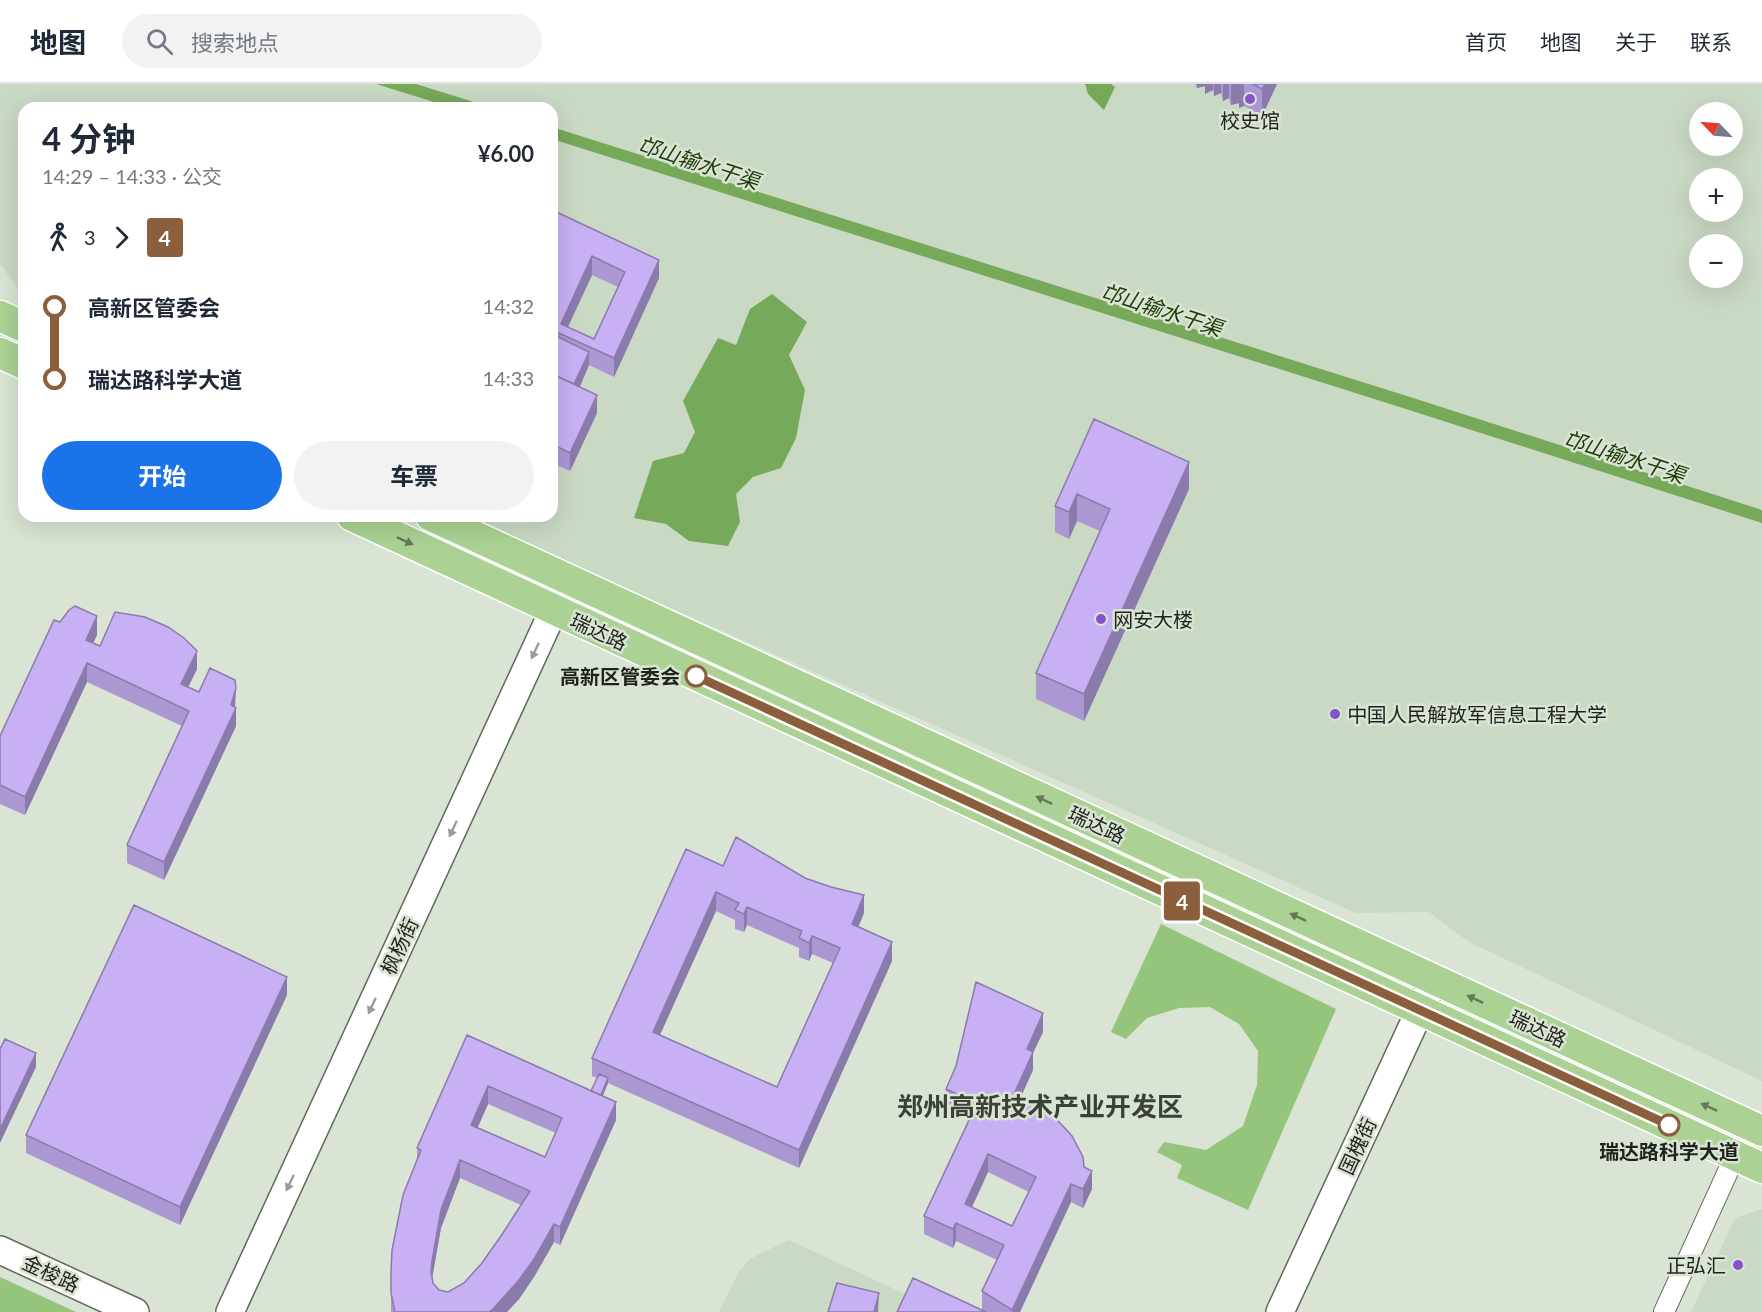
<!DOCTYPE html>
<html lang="zh">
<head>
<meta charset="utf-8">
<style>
	body { margin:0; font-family:Lato,"Noto Sans SC",sans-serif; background:#f2f2f3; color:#1f2937; height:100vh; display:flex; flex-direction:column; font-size:22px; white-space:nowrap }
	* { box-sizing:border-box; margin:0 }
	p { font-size:20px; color:#747a83 }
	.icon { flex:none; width:33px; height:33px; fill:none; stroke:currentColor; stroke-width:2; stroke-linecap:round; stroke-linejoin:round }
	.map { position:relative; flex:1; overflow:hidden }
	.side { position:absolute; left:18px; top:18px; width:540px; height:420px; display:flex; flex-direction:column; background:#fff; border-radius:18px; box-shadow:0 6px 24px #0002 }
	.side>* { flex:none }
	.badge { padding:0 12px; border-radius:4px; font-size:21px; line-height:39px }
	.needle { width:39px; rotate:295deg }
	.buttons { position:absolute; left:1689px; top:18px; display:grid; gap:12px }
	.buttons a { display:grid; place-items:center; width:54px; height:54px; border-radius:50%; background:#fff; box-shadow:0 6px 24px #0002; font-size:30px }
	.map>.badge { position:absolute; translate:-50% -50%; box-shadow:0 0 0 3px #fff }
	.legs { display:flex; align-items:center; gap:9px; height:66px; padding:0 24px; font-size:20px }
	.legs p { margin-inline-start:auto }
	.headline { display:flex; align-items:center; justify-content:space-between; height:102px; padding:0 24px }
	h1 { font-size:33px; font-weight:700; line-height:45px }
	.cta { display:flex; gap:12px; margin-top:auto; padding:12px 24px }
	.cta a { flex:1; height:69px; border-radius:36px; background:#1a73e8; color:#fff; font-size:24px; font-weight:700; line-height:69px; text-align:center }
	.cta a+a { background:#f2f2f3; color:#1f2937 }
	ul { padding:0 24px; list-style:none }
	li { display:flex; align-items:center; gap:21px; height:72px; font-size:22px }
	li i { display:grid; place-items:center; width:9px; height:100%; margin:0 8px; background:currentColor }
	li i::after { content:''; width:15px; height:15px; margin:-8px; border:4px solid; border-radius:50%; background:#fff }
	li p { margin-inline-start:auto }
	li:first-child i { background:linear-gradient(#0000 50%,currentColor 0) }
	li:last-child i { background:linear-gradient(currentColor 50%,#0000 0) }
	header { display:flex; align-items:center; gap:36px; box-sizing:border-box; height:84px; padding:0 30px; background:#fff; border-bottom:2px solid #e0e1e3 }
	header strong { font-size:28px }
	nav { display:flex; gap:33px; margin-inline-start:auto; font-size:21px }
	.search { width:420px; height:54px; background:#f2f2f3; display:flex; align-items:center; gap:15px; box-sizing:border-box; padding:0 21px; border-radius:33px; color:#747a83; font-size:22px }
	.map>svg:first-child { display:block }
	.built { fill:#cad9c3; fill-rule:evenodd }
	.green { fill:#94c57b }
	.water { fill:#76a95a }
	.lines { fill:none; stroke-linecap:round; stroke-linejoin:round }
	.street-casing { stroke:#60695b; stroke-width:22 }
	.secondary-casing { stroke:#60695b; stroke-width:30 }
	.primary-casing { stroke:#fff; stroke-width:33 }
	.street { stroke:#fff; stroke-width:20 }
	.secondary { stroke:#fff; stroke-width:27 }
	.primary { stroke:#abd294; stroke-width:30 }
	.wall { fill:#ab97d2; fill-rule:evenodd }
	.shaded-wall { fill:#8b7bab }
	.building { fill:#c7b0f4; stroke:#8b7bab; stroke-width:1.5; fill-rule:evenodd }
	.oneway { fill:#657a58 }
	.oneway2 { fill:#9a9c99 }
	.line-1-casing { stroke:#fff; stroke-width:14 }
	.line-1 { stroke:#8b5e3c; stroke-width:9 }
	.poi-dot { fill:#8553cb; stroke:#d9e4d4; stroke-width:2 }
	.stop-1-dot { fill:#fff; stroke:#8b5e3c; stroke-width:3 }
	.labels { text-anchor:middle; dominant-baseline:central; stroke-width:5; stroke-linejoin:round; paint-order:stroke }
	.poi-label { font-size:20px; fill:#1f231d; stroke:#d9e4d4; text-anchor:start }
	.street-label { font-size:20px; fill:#1f231d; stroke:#d9e4d4 }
	.stop-label { font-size:20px; font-weight:bold; fill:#1f231d; stroke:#d9e4d4; text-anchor:end }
	.water-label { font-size:21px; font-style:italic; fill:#1a3a01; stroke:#d9e4d4 }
	.district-label { font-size:26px; font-weight:bold; fill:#3a4236; stroke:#d9e4d4 }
</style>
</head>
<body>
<header>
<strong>地图</strong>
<div class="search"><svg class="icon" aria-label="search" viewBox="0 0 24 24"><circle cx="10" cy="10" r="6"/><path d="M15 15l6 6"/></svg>搜索地点</div>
<nav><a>首页</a><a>地图</a><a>关于</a><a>联系</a></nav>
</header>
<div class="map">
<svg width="1762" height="1228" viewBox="0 0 1762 1228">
	<rect width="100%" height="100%" fill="#d9e4d4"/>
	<path class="built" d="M 0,0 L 1762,0 L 1762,997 L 1469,858 L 1429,828 L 1356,829 L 464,432 L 552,432 L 552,24 L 24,24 L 24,213 L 0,180 ZM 1700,28 L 1732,28 L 1732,62 L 1700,62 ZM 1700,94 L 1732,94 L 1732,128 L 1700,128 ZM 1700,160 L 1732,160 L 1732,194 L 1700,194 Z
		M 1762,1125 L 1762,1228 L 1691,1228 L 1735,1134 Z
		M 789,1156 L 909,1212 L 901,1228 L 719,1228 L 739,1187 L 748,1177 L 757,1171 Z"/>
	<path class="green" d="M 1161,840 L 1336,925 L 1248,1126 L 1177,1094 L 1182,1081 L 1157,1068 L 1164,1058 L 1206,1066 L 1243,1042 L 1257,1001 L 1258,967 L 1239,940 L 1210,923 L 1179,924 L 1147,934 L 1126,955 L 1111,948 Z
		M 0,1193 L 76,1228 L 0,1228 Z"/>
	<path class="water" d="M 376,0 L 416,0 L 493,24 L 453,24 Z
		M 1085,0 L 1111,0 L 1115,3 L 1104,26 L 1088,10 Z
		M 552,43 L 1410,313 L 1762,426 L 1762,439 L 1406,325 L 552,55 Z
		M 772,210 L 807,238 L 789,271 L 805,306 L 796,354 L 781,384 L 753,393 L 736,410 L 740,438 L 728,462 L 689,457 L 666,440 L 634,434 L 653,377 L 684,369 L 695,348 L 683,317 L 718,254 L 736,261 L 750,225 Z"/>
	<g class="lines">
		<g class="street-casing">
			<path id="street" d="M 1664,1228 L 1735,1072"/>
		</g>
		<g class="secondary-casing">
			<path id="secondary" d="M 0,1166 L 135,1228
				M 230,1228 L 568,495
				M 1280,1228 L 1434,896"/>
		</g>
		<g class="primary-casing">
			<path id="primary" d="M 0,232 L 24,243
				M 0,269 L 24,280
				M 352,432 L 1762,1084
				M 431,432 L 1762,1047"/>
		</g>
		<use href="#street" class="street"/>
		<use href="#secondary" class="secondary"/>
		<use href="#primary" class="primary"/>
	</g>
	<path class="wall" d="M 1195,0 L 1277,0 L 1262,32 L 1244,22 L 1239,24 L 1239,19 L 1231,21 L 1229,14 L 1223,17 L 1221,9 L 1214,12 L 1213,6 L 1205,10 L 1205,2 L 1197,4 Z
		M 552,126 L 659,194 L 614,293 L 589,281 L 580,303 L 597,329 L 570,387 L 552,379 ZM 592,191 L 618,203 L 594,255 L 568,243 Z
		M 1094,335 L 1189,405 L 1084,637 L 1036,615 L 1036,589 L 1100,447 L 1077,437 L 1069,455 L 1055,448 L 1055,422 Z
		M 97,551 L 93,559 L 100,562 L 197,585 L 188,603 L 236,623 L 236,642 L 164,796 L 127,779 L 127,761 L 182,642 L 87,598 L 25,731 L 0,720 L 0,652 Z
		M 723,782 L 864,829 L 858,843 L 892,877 L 799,1084 L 608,999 L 603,1012 L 616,1036 L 560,1161 L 554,1158 L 534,1193 L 519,1215 L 507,1228 L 391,1228 L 391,1187 L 417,1075 L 417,1064 L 467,951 L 591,1007 L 597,994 L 592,992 L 592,974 ZM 716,827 L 735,836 L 735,845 L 744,848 L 747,841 L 799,864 L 799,873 L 809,877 L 812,870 L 833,879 L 777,1003 L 660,951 ZM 488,1020 L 556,1049 L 545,1073 L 477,1044 ZM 460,1094 L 521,1121 L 503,1149 L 482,1179 L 464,1199 L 448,1208 L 439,1206 L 433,1199 L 432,1193 L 441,1144 Z
		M 287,911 L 180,1141 L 26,1069 L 26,1051 Z
		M 1043,948 L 1033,969 L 1033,986 L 1021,1012 L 1084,1083 L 1092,1105 L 1083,1124 L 1071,1118 L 1020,1228 L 986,1228 L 982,1225 L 982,1207 L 997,1176 L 956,1157 L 953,1164 L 924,1150 L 924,1132 L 970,1034 L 946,1023 L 946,1005 ZM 988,1088 L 1029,1108 L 1012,1142 L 972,1123 Z"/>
	<path class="shaded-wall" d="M 1197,0 L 1205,0 L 1205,2 L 1197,4 Z
		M 1205,0 L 1213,0 L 1213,6 L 1205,10 Z
		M 1214,0 L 1221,0 L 1221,9 L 1214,12 Z
		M 1223,0 L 1229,0 L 1229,14 L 1223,17 Z
		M 1231,0 L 1244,0 L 1244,22 L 1239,24 L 1239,19 L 1231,21 Z
		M 1265,0 L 1277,0 L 1262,32 L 1262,5 Z
		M 592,172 L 592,191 L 564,251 L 561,240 Z
		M 659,176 L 659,194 L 614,293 L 614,274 Z
		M 589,268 L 589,281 L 573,318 L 573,304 Z
		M 597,311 L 597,329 L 570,387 L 570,369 Z
		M 1189,378 L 1189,405 L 1084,637 L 1084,610 Z
		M 1077,410 L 1077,437 L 1069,455 L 1069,428 Z
		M 97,532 L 97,551 L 86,574 L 86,556 Z
		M 197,567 L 197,585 L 181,618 L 181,600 Z
		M 87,579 L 87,598 L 25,731 L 25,713 Z
		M 236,604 L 235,625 L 236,624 L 236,642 L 164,796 L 164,778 L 231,621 Z
		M 716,808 L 716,827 L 653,966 L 653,948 Z
		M 864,811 L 864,829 L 852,858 L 852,840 Z
		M 747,823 L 747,841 L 744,848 L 744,830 Z
		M 812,852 L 812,870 L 809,877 L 809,859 Z
		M 892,858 L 892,877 L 799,1084 L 799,1066 Z
		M 287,893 L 287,911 L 180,1141 L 180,1123 Z
		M 1043,929 L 1043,948 L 1033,969 L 1033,986 L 1015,1026 L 1015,1008 L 1027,965 Z
		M 36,969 L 36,983 L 0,1059 L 0,1045 Z
		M 608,994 L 608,999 L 596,1027 L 596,1022 Z
		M 488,1002 L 488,1020 L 471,1059 L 471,1041 Z
		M 616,1018 L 616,1036 L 560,1161 L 560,1143 Z
		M 988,1070 L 988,1088 L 965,1138 L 965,1120 Z
		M 460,1076 L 460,1094 L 441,1144 L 432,1195 L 432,1177 L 441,1126 Z
		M 1092,1087 L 1092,1105 L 1083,1124 L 1083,1105 Z
		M 1071,1100 L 1071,1118 L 1020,1228 L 1012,1228 Z
		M 956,1139 L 956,1157 L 953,1164 L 953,1145 Z
		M 554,1140 L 554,1158 L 534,1193 L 519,1215 L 507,1228 L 489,1228 Z
		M 879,1209 L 878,1228 L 874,1228 Z"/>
	<path class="building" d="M 1253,0 L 1265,0 L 1262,5 Z
		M 552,126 L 659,176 L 614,274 L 552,246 L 552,194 L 553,192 L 552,191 ZM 592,172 L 625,188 L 594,255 L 561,240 Z
		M 552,250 L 589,268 L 574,300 L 552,290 Z
		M 552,290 L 597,311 L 570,369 L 552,360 Z
		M 1094,335 L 1189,378 L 1084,610 L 1036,589 L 1110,425 L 1077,410 L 1069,428 L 1055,422 Z
		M 75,522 L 97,532 L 86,556 L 100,562 L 115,528 L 145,533 L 168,543 L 184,554 L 197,567 L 181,600 L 199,608 L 210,584 L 235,596 L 236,604 L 231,621 L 236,624 L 164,778 L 127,761 L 189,627 L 87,579 L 25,713 L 0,701 L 0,652 L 54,536 L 60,538 L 69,526 Z
		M 736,753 L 805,794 L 831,803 L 864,811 L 852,840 L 892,858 L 799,1066 L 592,974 L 686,765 L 723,782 ZM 716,808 L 739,819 L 735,826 L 744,830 L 747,823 L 802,847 L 799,854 L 809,859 L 812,852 L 840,864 L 777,1003 L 653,948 Z
		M 134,821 L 287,893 L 180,1123 L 26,1051 Z
		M 976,898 L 1043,929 L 1027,965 L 1033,968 L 1015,1008 L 1049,1028 L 1062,1041 L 1072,1052 L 1083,1073 L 1084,1083 L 1092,1087 L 1083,1105 L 1071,1100 L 1012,1226 L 982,1207 L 1004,1161 L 956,1139 L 953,1145 L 924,1132 L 977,1019 L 946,1005 L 956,982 ZM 988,1070 L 1036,1093 L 1012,1142 L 965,1120 Z
		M 467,951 L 616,1018 L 560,1143 L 554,1140 L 534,1175 L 519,1196 L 493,1225 L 489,1228 L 395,1228 L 391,1209 L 391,1187 L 392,1166 L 403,1111 L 421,1066 L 417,1064 ZM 488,1002 L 562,1034 L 545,1073 L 471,1041 ZM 460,1076 L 530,1107 L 503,1149 L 482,1179 L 464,1199 L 448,1208 L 439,1206 L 433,1199 L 431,1188 L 432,1177 L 441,1126 Z
		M 5,955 L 36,969 L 0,1045 L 0,965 Z
		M 599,990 L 608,994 L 601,1011 L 591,1007 Z
		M 913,1194 L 986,1228 L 897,1228 Z
		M 837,1199 L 879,1209 L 874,1228 L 828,1228 Z"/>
	<defs><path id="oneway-solid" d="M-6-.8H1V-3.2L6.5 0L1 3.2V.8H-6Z" transform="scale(1.5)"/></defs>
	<g class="oneway">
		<use href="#oneway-solid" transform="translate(405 457) rotate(25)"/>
		<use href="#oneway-solid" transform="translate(1044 716) rotate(-155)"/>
		<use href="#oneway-solid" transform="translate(1298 833) rotate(-155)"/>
		<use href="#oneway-solid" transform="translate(1475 915) rotate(-155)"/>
		<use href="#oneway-solid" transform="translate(1709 1023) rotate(-155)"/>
	</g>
	<g class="oneway2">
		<use href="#oneway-solid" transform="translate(535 567) rotate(115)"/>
		<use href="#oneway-solid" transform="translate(453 745) rotate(115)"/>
		<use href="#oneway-solid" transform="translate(372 922) rotate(115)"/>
		<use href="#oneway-solid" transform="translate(290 1099) rotate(115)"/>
	</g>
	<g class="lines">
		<g class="line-1-casing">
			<path id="line-1" d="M 696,592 L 1669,1041"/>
		</g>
		<use href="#line-1" class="line-1"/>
	</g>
	<g class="poi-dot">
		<circle cx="1250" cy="15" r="6"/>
		<circle cx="1101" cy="535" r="6"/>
		<circle cx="1335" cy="630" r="6"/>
		<circle cx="1738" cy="1181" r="6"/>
	</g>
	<g class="stop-1-dot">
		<circle cx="696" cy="592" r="10"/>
		<circle cx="1669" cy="1041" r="10"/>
	</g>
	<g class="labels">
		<g class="poi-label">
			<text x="1250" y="36" text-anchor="middle">校史馆</text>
			<text x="1113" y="535">网安大楼</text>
			<text x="1347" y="630">中国人民解放军信息工程大学</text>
			<text x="1726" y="1181" text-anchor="end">正弘汇</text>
		</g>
		<g class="street-label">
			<text transform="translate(599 547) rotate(25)">瑞达路</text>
			<text transform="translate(1097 740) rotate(25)">瑞达路</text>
			<text transform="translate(399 862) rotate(-65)">枫杨街</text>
			<text transform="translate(1538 944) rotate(25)">瑞达路</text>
			<text transform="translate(1357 1062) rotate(-65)">国槐街</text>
			<text transform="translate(51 1189) rotate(25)">金梭路</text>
		</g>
		<g class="stop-label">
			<text x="680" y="592">高新区管委会</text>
			<text x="1669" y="1067" text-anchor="middle">瑞达路科学大道</text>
		</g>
		<g class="water-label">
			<text transform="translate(699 78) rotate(18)">邙山输水干渠</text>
			<text transform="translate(1162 225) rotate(18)">邙山输水干渠</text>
			<text transform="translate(1625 372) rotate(18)">邙山输水干渠</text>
		</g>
		<g class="district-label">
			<text x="1040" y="1022">郑州高新技术产业开发区</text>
		</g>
	</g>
</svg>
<div class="buttons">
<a><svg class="needle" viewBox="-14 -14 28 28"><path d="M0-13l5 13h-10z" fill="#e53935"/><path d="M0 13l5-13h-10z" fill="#747a83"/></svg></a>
<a>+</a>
<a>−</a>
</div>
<b class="badge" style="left:1182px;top:817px;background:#8b5e3c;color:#fff">4</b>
<section class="side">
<div class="headline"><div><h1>4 分钟</h1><p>14:29 – 14:33 · 公交</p></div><b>¥6.00</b></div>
<div class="legs"><svg class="icon" aria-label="walk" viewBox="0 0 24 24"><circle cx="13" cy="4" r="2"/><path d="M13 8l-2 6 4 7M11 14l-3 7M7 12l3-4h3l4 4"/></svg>3<svg class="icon" aria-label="forward" viewBox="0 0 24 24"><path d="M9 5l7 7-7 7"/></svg><b class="badge" style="background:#8b5e3c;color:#fff">4</b></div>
<ul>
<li><i style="color:#8b5e3c"></i><b>高新区管委会</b><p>14:32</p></li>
<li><i style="color:#8b5e3c"></i><b>瑞达路科学大道</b><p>14:33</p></li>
</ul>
<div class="cta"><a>开始</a><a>车票</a></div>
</section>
</div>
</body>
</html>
